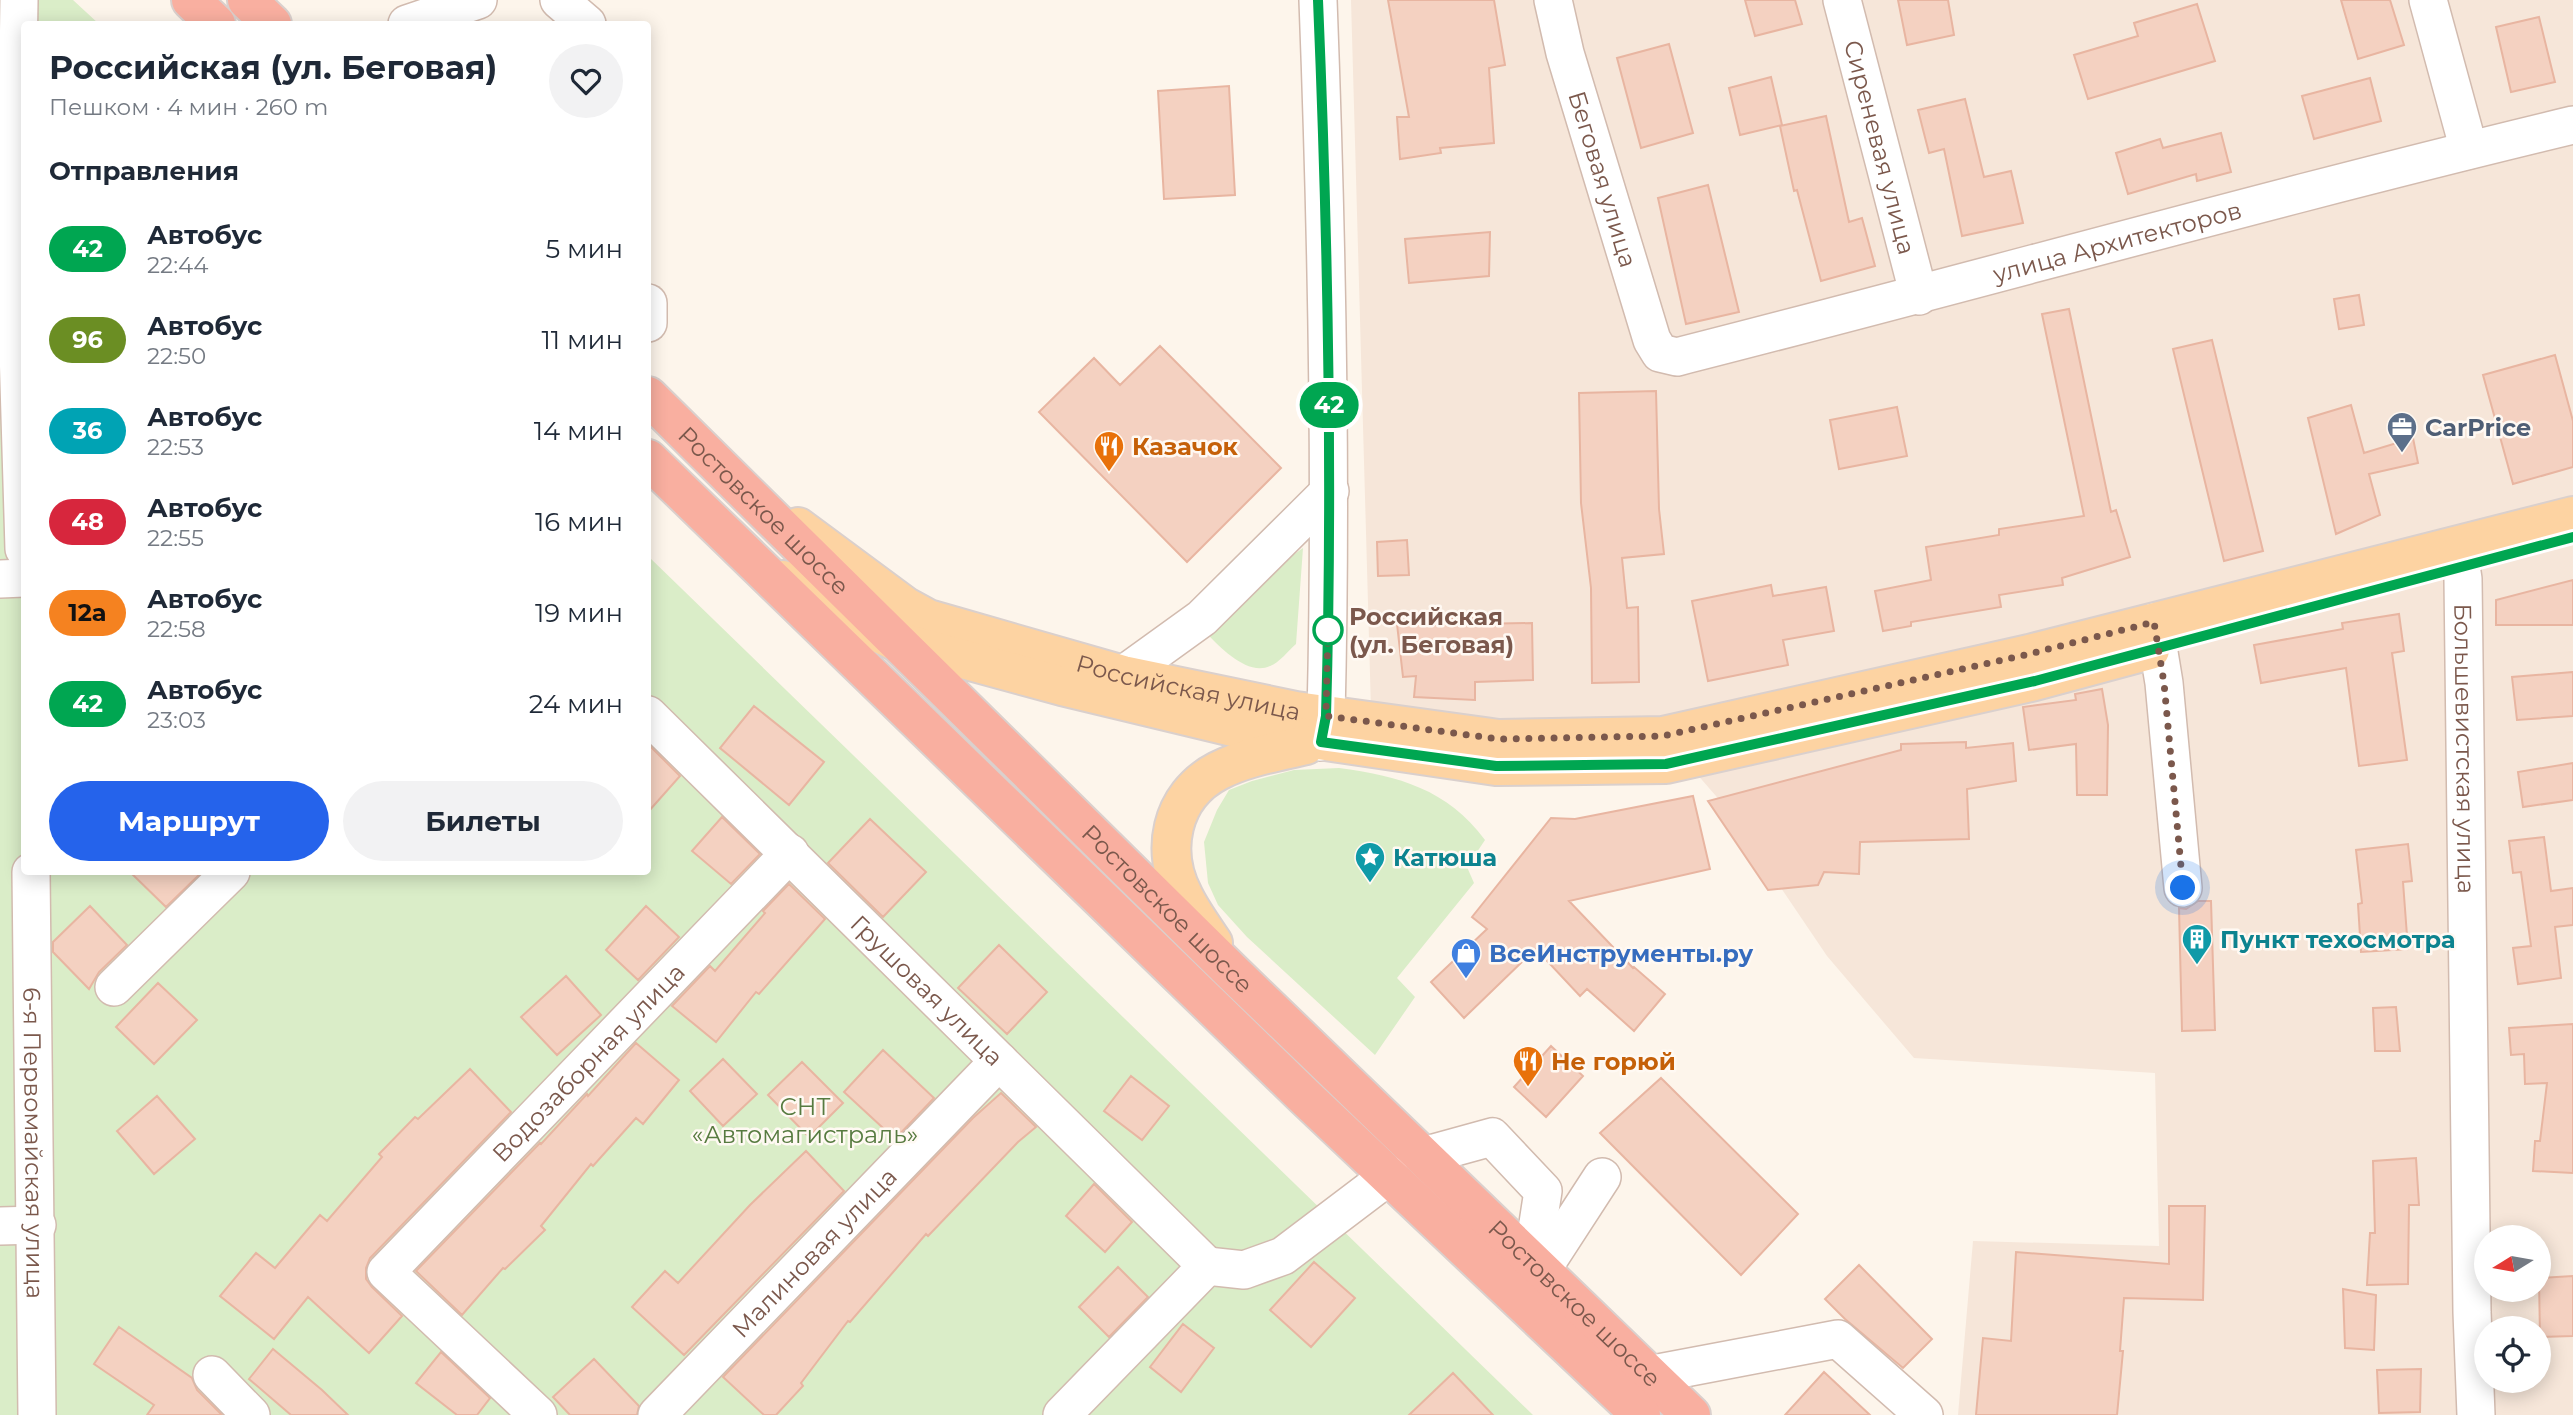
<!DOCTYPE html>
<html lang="ru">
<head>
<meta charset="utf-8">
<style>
	body { margin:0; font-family:Montserrat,sans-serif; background:#f2f2f3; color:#1f2937; height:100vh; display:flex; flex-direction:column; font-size:26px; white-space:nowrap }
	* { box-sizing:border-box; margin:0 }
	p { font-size:23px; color:#747a83 }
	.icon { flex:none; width:38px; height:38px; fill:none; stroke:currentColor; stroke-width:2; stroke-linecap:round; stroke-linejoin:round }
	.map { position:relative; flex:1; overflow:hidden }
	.drawer { position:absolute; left:21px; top:21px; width:630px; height:854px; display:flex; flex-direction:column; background:#fff; border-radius:7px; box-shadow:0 4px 18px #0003 }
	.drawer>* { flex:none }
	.badge { padding:0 14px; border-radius:23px; font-size:24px; line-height:46px }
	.needle { width:46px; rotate:259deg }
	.fabs { position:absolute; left:2474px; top:1225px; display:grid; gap:14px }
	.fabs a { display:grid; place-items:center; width:77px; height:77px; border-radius:50%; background:#fff; box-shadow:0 4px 18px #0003; font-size:35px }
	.you { position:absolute; width:35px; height:35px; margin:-18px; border:5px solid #fff; border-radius:50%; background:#1a73e8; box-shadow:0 0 0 10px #1a73e833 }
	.map>.badge { position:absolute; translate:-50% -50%; box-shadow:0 0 0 4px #fff }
	h2 { padding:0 28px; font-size:26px; line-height:63px }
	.round { display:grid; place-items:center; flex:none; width:74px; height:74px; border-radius:37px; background:#f2f2f3 }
	.overview { display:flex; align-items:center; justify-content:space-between; height:119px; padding:0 28px }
	h1 { font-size:33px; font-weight:700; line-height:52px }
	.action { display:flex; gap:14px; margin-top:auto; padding:14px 28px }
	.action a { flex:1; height:80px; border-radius:42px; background:#2563eb; color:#fff; font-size:28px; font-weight:700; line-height:80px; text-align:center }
	.action a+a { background:#f2f2f3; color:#1f2937 }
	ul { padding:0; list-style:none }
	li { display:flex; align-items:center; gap:21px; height:91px; padding:0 28px }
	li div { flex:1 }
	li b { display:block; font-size:26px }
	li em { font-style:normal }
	li .badge { min-width:77px; font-weight:700; text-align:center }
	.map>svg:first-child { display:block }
	.residential { fill:#f6e6d9; fill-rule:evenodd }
	.green { fill:#daedc8 }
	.building { fill:#f4d1c1; stroke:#e8b5a1; stroke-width:2 }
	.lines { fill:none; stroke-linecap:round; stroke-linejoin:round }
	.minor-casing { stroke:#d2bbaf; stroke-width:40 }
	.major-casing { stroke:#dad0cd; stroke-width:42 }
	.highway-casing { stroke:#dad0cd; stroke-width:42 }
	.minor { stroke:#fff; stroke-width:37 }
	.major { stroke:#fdd3a2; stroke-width:38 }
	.highway { stroke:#f9afa0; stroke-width:38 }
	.line-casing { stroke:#fff; stroke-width:16 }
	.line { stroke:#00a651; stroke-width:10 }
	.walk { stroke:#7b584c; stroke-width:7; stroke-dasharray:0 12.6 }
	.stop-dot { fill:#fff; stroke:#00a651; stroke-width:3.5 }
	.labels { text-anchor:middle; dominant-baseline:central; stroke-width:5; stroke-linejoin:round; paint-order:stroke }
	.street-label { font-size:24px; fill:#7b584c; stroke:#fff9f3 }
	.service-label { font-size:24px; font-weight:bold; fill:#4e5e75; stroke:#fff9f3; text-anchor:start }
	.food-label { font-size:24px; font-weight:bold; fill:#c56008; stroke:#fff9f3; text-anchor:start }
	.stop-label { font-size:24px; font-weight:bold; fill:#7b584c; stroke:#fff9f3; text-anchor:start }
	.culture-label { font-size:24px; font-weight:bold; fill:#0d838f; stroke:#fff9f3; text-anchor:start }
	.shop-label { font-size:24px; font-weight:bold; fill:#366cbe; stroke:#fff9f3; text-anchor:start }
	.park-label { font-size:24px; fill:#577b40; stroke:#fff9f3 }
</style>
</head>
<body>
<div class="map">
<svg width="2573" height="1415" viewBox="0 0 2573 1415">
	<rect width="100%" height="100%" fill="#fdf5eb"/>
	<path class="residential" d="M 1351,0 L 2573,0 L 2573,1415 L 1958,1415 L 1973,1241 L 2159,1246 L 2155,1073 L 1914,1058 L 1827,956 L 1729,811 L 1689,765 L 1551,721 L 1371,710 ZM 2487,1237 L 2539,1237 L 2539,1290 L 2487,1290 ZM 2487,1328 L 2539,1328 L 2539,1381 L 2487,1381 Z"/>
	<path class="green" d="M 0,0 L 73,0 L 99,24 L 24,24 L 24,872 L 648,872 L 648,556 L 1533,1415 L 0,1415 Z
		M 1303,548 L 1296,644 C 1289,650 1279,663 1270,666 C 1248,676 1222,649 1208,635 L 1266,574 Z
		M 1339,768 C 1399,776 1447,789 1485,840 L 1467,867 L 1474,883 L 1397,978 L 1415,997 L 1375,1055 L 1247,937 L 1218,905 L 1208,883 L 1204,842 L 1217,810 L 1229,790 L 1252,781 L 1294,770 Z"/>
	<path class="building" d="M 1388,0 L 1494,0 L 1505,65 L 1489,68 L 1494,143 L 1440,148 L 1441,153 L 1400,159 L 1397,117 L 1409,117 Z
		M 1745,0 L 1795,0 L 1802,24 L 1755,36 Z
		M 1898,0 L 1948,0 L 1954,35 L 1907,45 Z
		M 2341,0 L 2390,0 L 2404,45 L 2358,59 Z
		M 2197,4 L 2215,61 L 2088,99 L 2074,55 L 2138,36 L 2134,23 Z
		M 2539,17 L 2555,82 L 2511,92 L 2496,27 Z
		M 1669,44 L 1693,133 L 1641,148 L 1617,58 Z
		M 1771,77 L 1782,125 L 1740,135 L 1729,88 Z
		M 2370,78 L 2381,121 L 2314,139 L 2302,96 Z
		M 1229,86 L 1235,195 L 1164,199 L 1158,91 Z
		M 1965,99 L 1984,177 L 2011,171 L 2023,223 L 1962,236 L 1944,149 L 1929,153 L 1918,110 Z
		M 1826,116 L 1849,222 L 1862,218 L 1875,266 L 1821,281 L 1797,190 L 1794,191 L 1780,126 Z
		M 2221,133 L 2231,172 L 2197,181 L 2196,174 L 2128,194 L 2116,153 L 2160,139 L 2163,148 Z
		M 1708,185 L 1739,312 L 1686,324 L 1658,198 Z
		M 1490,232 L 1489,276 L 1409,283 L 1405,239 Z
		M 2359,295 L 2364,325 L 2339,329 L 2334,299 Z
		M 2069,309 L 2111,512 L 2116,510 L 2130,557 L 2062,578 L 2063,585 L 1999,595 L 2001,607 L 1911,622 L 1911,626 L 1883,631 L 1875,591 L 1931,580 L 1926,547 L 1999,535 L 1999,529 L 2084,516 L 2042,314 Z
		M 2212,340 L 2263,551 L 2224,561 L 2173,349 Z
		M 1160,346 L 1281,468 L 1187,562 L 1039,412 L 1094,358 L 1120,385 Z
		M 2555,355 L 2573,421 L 2573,467 L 2513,484 L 2483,375 Z
		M 1656,391 L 1659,509 L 1664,554 L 1622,558 L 1627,608 L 1638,607 L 1639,682 L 1592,683 L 1591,588 L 1581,503 L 1579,393 Z
		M 2351,405 L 2364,453 L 2413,438 L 2418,463 L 2369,474 L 2380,515 L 2336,534 L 2308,418 Z
		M 1897,407 L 1907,456 L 1839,469 L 1830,420 Z
		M 1407,540 L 1409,575 L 1378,576 L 1377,542 Z
		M 2573,580 L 2573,625 L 2496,625 L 2496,600 Z
		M 1771,585 L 1773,596 L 1826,587 L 1834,631 L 1783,640 L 1788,665 L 1708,681 L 1692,601 Z
		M 2399,614 L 2404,651 L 2392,653 L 2407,760 L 2359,766 L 2346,668 L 2261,683 L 2254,645 L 2343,629 L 2342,623 Z
		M 1472,616 L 1473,624 L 1532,623 L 1533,680 L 1475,682 L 1475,700 L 1414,697 L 1416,676 L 1403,677 L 1397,624 Z
		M 2573,672 L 2573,716 L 2517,720 L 2512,677 Z
		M 2102,689 L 2108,725 L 2107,795 L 2077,795 L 2076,744 L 2029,750 L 2023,707 L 2076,700 L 2075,694 Z
		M 754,706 L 824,762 L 789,805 L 720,748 Z
		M 1966,742 L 1966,748 L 2013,743 L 2016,781 L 1967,789 L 1969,839 L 1860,842 L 1859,874 L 1824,872 L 1818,885 L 1768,890 L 1708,801 L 1901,750 L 1901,744 Z
		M 648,744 L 680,776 L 648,812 Z
		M 2573,763 L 2573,800 L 2523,807 L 2518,772 Z
		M 1693,796 L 1710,869 L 1569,901 L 1633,968 L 1634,967 L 1665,994 L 1634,1031 L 1587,989 L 1580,996 L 1536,949 L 1527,961 L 1525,959 L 1464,1018 L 1431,982 L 1487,929 L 1472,917 L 1551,818 L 1575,819 Z
		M 722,817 L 760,854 L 731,884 L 692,851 Z
		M 870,819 L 926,872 L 883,917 L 828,863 Z
		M 2544,837 L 2551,891 L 2573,888 L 2573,925 L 2555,927 L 2561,978 L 2518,984 L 2513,948 L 2531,946 L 2521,872 L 2513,873 L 2509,841 Z
		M 2408,844 L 2412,881 L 2403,882 L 2408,949 L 2361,952 L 2358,904 L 2362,903 L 2356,850 Z
		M 130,872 L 202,872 L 166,907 Z
		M 789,884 L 825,919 L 759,994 L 756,992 L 716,1042 L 672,1006 L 710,966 L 715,971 L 765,913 L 763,911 Z
		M 2198,901 L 2211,901 L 2215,1030 L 2182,1031 L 2179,908 L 2186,909 Z
		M 90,906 L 127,945 L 99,972 L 89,989 L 53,952 L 53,942 Z
		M 646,906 L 679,937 L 638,980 L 606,950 Z
		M 999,945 L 1047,992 L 1007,1034 L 958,988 Z
		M 566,976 L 601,1015 L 557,1055 L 521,1017 Z
		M 158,983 L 197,1020 L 154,1064 L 116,1027 Z
		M 2396,1007 L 2400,1051 L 2375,1051 L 2373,1008 Z
		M 2573,1024 L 2573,1173 L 2533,1171 L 2535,1141 L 2540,1141 L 2547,1083 L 2525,1084 L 2524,1054 L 2511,1055 L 2509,1028 Z
		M 636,1043 L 679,1080 L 643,1124 L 636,1118 L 593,1166 L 591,1164 L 541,1226 L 545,1230 L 505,1269 L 503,1268 L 462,1315 L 416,1271 L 540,1143 L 541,1144 L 587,1094 L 588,1096 Z
		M 1551,1046 L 1583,1076 L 1546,1117 L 1514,1087 Z
		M 883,1050 L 934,1098 L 895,1139 L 844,1092 Z
		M 723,1059 L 757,1094 L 723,1126 L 690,1091 Z
		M 802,1062 L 843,1103 L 809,1137 L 768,1095 Z
		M 470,1069 L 511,1112 L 370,1258 L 366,1268 L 366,1279 L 372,1287 L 402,1316 L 369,1353 L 308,1297 L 274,1339 L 220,1296 L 256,1253 L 275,1268 L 320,1215 L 327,1221 L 382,1157 L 379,1154 L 415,1117 L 418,1119 Z
		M 1131,1076 L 1169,1106 L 1142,1140 L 1104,1111 Z
		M 1661,1078 L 1798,1214 L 1741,1275 L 1600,1133 Z
		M 1001,1093 L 1036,1127 L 1018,1142 L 928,1236 L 926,1234 L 850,1322 L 848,1321 L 801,1383 L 803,1386 L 776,1415 L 764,1415 L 723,1377 L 973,1118 Z
		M 157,1096 L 195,1139 L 154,1174 L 117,1131 Z
		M 806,1151 L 844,1191 L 684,1355 L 632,1307 L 665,1271 L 678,1283 L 750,1205 Z
		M 2416,1158 L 2419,1205 L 2409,1205 L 2408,1284 L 2367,1285 L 2370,1233 L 2375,1233 L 2373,1161 Z
		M 1094,1184 L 1132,1222 L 1105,1252 L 1066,1216 Z
		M 2169,1206 L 2205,1206 L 2203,1300 L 2124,1298 L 2120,1351 L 2123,1351 L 2117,1415 L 1976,1415 L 1983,1338 L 2011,1341 L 2016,1252 L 2169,1264 Z
		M 1314,1262 L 1355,1298 L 1311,1347 L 1270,1310 Z
		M 1859,1265 L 1932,1339 L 1903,1368 L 1845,1319 L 1825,1299 Z
		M 1118,1267 L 1148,1297 L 1109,1337 L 1079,1307 Z
		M 2573,1276 L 2573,1336 L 2540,1337 L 2539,1278 Z
		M 2343,1289 L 2376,1295 L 2374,1350 L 2345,1348 Z
		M 1183,1324 L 1214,1348 L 1181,1392 L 1150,1367 Z
		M 119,1327 L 192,1378 L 197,1390 L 222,1415 L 147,1415 L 154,1405 L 94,1364 Z
		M 273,1349 L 322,1390 L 348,1415 L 291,1415 L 249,1379 Z
		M 441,1352 L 490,1398 L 477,1415 L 457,1415 L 416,1383 Z
		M 594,1359 L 639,1406 L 637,1415 L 570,1415 L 553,1397 Z
		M 2421,1369 L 2420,1412 L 2379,1413 L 2377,1370 Z
		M 1824,1372 L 1870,1415 L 1785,1415 Z
		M 1453,1373 L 1493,1415 L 1409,1415 Z"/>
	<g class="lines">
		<g class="minor-casing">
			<g id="minor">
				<path d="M 19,0 L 15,250 L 24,549"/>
				<path d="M 559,0 L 587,24"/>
				<path d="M 1318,0 C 1327,239 1332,477 1326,716 L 1321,742"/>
				<path id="s1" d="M 1553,0 L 1565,53 L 1652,340 L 1660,353 L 1677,357 C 1976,281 2273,197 2573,125"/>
				<path id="s2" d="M 1842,0 L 1919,296"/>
				<path d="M 2428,0 L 2469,150"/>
				<path d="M 407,24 L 478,0"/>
				<path d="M 648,303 L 648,323"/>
				<path id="s3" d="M 2458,546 L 2463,579 L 2472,1312 L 2476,1415"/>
				<path d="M 0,579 L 24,578"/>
				<path d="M 2154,622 L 2164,683 L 2183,888"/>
				<path d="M 1123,675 L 1202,618 L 1330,491"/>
				<path id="s4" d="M 648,715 L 1207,1266"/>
				<path id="s5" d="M 31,872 L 37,1415"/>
				<path d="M 114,987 L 231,872"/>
				<path d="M 1423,1156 L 1492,1137 L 1543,1191 L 1532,1262"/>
				<path d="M 0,1226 L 37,1225"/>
				<path d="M 1207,1266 L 1244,1270 L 1283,1256 L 1390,1175"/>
				<path d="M 1541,1271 L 1602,1177"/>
				<path d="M 212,1375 L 251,1415"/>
				<path d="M 1648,1375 L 1838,1339 L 1924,1415"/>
				<path id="s6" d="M 538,1415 L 386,1272 L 790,853"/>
				<path id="s7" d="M 657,1415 L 999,1061"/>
				<path d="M 1062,1415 L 1207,1266"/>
			</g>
		</g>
		<g class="major-casing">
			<g id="major">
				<path id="s8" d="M 798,527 L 906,607 L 928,619 L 956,627 L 1123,675 L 1296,711 L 1499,739 L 1663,736 L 2029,654 L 2573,516"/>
				<path d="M 783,580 L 836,612 L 893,640 L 1062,686 L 1237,728 L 1496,766 L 1666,764 L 2035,681 L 2150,650"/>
				<path d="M 1213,943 C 1203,928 1192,913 1184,897 C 1160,852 1170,796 1218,771 C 1245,757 1277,752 1306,745"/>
			</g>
		</g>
		<g class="highway-casing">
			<g id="highway">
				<path d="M 191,0 L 216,24"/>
				<path d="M 247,0 L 272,24"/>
				<path id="s9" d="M 648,396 L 1231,971 L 1691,1415"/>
				<path d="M 648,459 L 1305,1097 L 1641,1415"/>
			</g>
		</g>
		<use href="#minor" class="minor"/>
		<use href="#major" class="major"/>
		<use href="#highway" class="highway"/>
	</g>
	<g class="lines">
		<g class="line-casing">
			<path id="line" d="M 1318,0 C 1328,239 1333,477 1326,716 L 1321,742 L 1496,766 L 1666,764 L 2035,681 L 2573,537"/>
		</g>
		<use href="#line" class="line"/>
		<path class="walk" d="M 1328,630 L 1328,624 L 1326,716 L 1499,739 L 1663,736 L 2029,654 L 2154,622 L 2164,683 L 2183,888"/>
	</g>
	<defs>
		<g id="office-pin" transform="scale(1.575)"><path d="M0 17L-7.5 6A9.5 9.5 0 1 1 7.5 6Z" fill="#5c6f8a" stroke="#fff9f3"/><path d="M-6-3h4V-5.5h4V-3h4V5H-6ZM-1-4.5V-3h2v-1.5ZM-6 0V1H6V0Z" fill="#fff"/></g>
		<g id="restaurant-pin" transform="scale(1.575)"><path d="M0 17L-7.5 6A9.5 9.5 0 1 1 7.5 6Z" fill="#e8710a" stroke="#fff9f3"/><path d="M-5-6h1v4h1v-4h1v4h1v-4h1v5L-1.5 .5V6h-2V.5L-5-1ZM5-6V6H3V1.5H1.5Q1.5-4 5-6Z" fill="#fff"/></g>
		<g id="sight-pin" transform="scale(1.575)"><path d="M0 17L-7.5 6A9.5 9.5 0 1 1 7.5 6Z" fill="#0f9aa8" stroke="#fff9f3"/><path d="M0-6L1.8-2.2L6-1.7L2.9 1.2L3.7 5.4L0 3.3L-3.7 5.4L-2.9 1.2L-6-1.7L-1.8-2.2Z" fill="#fff"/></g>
		<g id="building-pin" transform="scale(1.575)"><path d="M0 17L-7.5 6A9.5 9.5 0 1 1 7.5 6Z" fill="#0f9aa8" stroke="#fff9f3"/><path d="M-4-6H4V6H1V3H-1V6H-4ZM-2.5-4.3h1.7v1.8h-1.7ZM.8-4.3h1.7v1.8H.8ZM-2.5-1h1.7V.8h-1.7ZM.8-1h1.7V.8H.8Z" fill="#fff"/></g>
		<g id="shop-pin" transform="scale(1.575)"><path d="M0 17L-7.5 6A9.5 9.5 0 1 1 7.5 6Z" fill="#3f7fe0" stroke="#fff9f3"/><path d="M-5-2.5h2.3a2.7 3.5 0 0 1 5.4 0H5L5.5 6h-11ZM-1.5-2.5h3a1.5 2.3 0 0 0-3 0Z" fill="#fff"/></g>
	</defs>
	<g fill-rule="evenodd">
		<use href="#office-pin" x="2402" y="427"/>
		<use href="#restaurant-pin" x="1109" y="446"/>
		<use href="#sight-pin" x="1370" y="857"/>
		<use href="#building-pin" x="2197" y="939"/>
		<use href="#shop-pin" x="1466" y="953"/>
		<use href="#restaurant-pin" x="1528" y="1061"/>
	</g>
	<circle class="stop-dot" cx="1328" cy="630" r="14"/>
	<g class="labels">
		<g class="street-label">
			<text stroke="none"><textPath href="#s2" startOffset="152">Сиреневая улица</textPath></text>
			<text stroke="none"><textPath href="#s1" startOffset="186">Беговая улица</textPath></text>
			<text stroke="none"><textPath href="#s1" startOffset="842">улица Архитекторов</textPath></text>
			<text stroke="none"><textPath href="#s9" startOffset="163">Ростовское шоссе</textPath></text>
			<text stroke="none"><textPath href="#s8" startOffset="429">Российская улица</textPath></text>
			<text stroke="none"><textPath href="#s3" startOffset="203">Большевистская улица</textPath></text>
			<text stroke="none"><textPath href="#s9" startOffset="730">Ростовское шоссе</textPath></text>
			<text stroke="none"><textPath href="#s4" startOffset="392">Грушовая улица</textPath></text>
			<text stroke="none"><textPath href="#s6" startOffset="500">Водозаборная улица</textPath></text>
			<text stroke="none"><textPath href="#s5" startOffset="271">6-я Первомайская улица</textPath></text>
			<text stroke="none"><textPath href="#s7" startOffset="226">Малиновая улица</textPath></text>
			<text stroke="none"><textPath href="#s9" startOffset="1297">Ростовское шоссе</textPath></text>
		</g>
		<g class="service-label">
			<text x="2425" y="427">CarPrice</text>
		</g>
		<g class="food-label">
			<text x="1132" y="446">Казачок</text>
			<text x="1551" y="1061">Не горюй</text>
		</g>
		<g class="stop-label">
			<text x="1349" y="616">Российская<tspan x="1349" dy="28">(ул. Беговая)</tspan></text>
		</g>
		<g class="culture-label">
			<text x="1393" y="857">Катюша</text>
			<text x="2220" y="939">Пункт техосмотра</text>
		</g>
		<g class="shop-label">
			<text x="1489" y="953">ВсеИнструменты.ру</text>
		</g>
		<g class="park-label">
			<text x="805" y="1106">СНТ<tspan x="805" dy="28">«Автомагистраль»</tspan></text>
		</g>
	</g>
</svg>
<div class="fabs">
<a><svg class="needle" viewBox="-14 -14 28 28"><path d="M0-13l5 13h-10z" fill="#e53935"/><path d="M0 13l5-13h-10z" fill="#747a83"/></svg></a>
<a><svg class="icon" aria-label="locate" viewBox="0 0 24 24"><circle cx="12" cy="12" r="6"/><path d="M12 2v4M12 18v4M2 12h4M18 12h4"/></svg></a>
</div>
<div class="you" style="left:2183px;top:888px"></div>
<b class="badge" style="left:1329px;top:405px;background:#00a651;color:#fff">42</b>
<section class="drawer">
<div class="overview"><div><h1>Российская (ул. Беговая)</h1><p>Пешком · 4 мин · 260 m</p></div><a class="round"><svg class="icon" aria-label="heart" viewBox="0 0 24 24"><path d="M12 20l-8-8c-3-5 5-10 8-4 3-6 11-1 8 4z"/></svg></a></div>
<h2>Отправления</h2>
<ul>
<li><span class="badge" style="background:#00a651;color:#fff">42</span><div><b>Автобус</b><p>22:44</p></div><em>5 мин</em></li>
<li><span class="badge" style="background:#6b8e23;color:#fff">96</span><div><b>Автобус</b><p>22:50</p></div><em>11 мин</em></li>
<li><span class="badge" style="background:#00a3b4;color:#fff">36</span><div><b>Автобус</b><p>22:53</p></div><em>14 мин</em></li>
<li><span class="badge" style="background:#d7263d;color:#fff">48</span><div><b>Автобус</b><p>22:55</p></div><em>16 мин</em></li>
<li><span class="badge" style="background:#f58220;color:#111">12a</span><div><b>Автобус</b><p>22:58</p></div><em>19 мин</em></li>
<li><span class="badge" style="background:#00a651;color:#fff">42</span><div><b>Автобус</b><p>23:03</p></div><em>24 мин</em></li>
</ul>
<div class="action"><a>Маршрут</a><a>Билеты</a></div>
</section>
</div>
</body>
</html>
